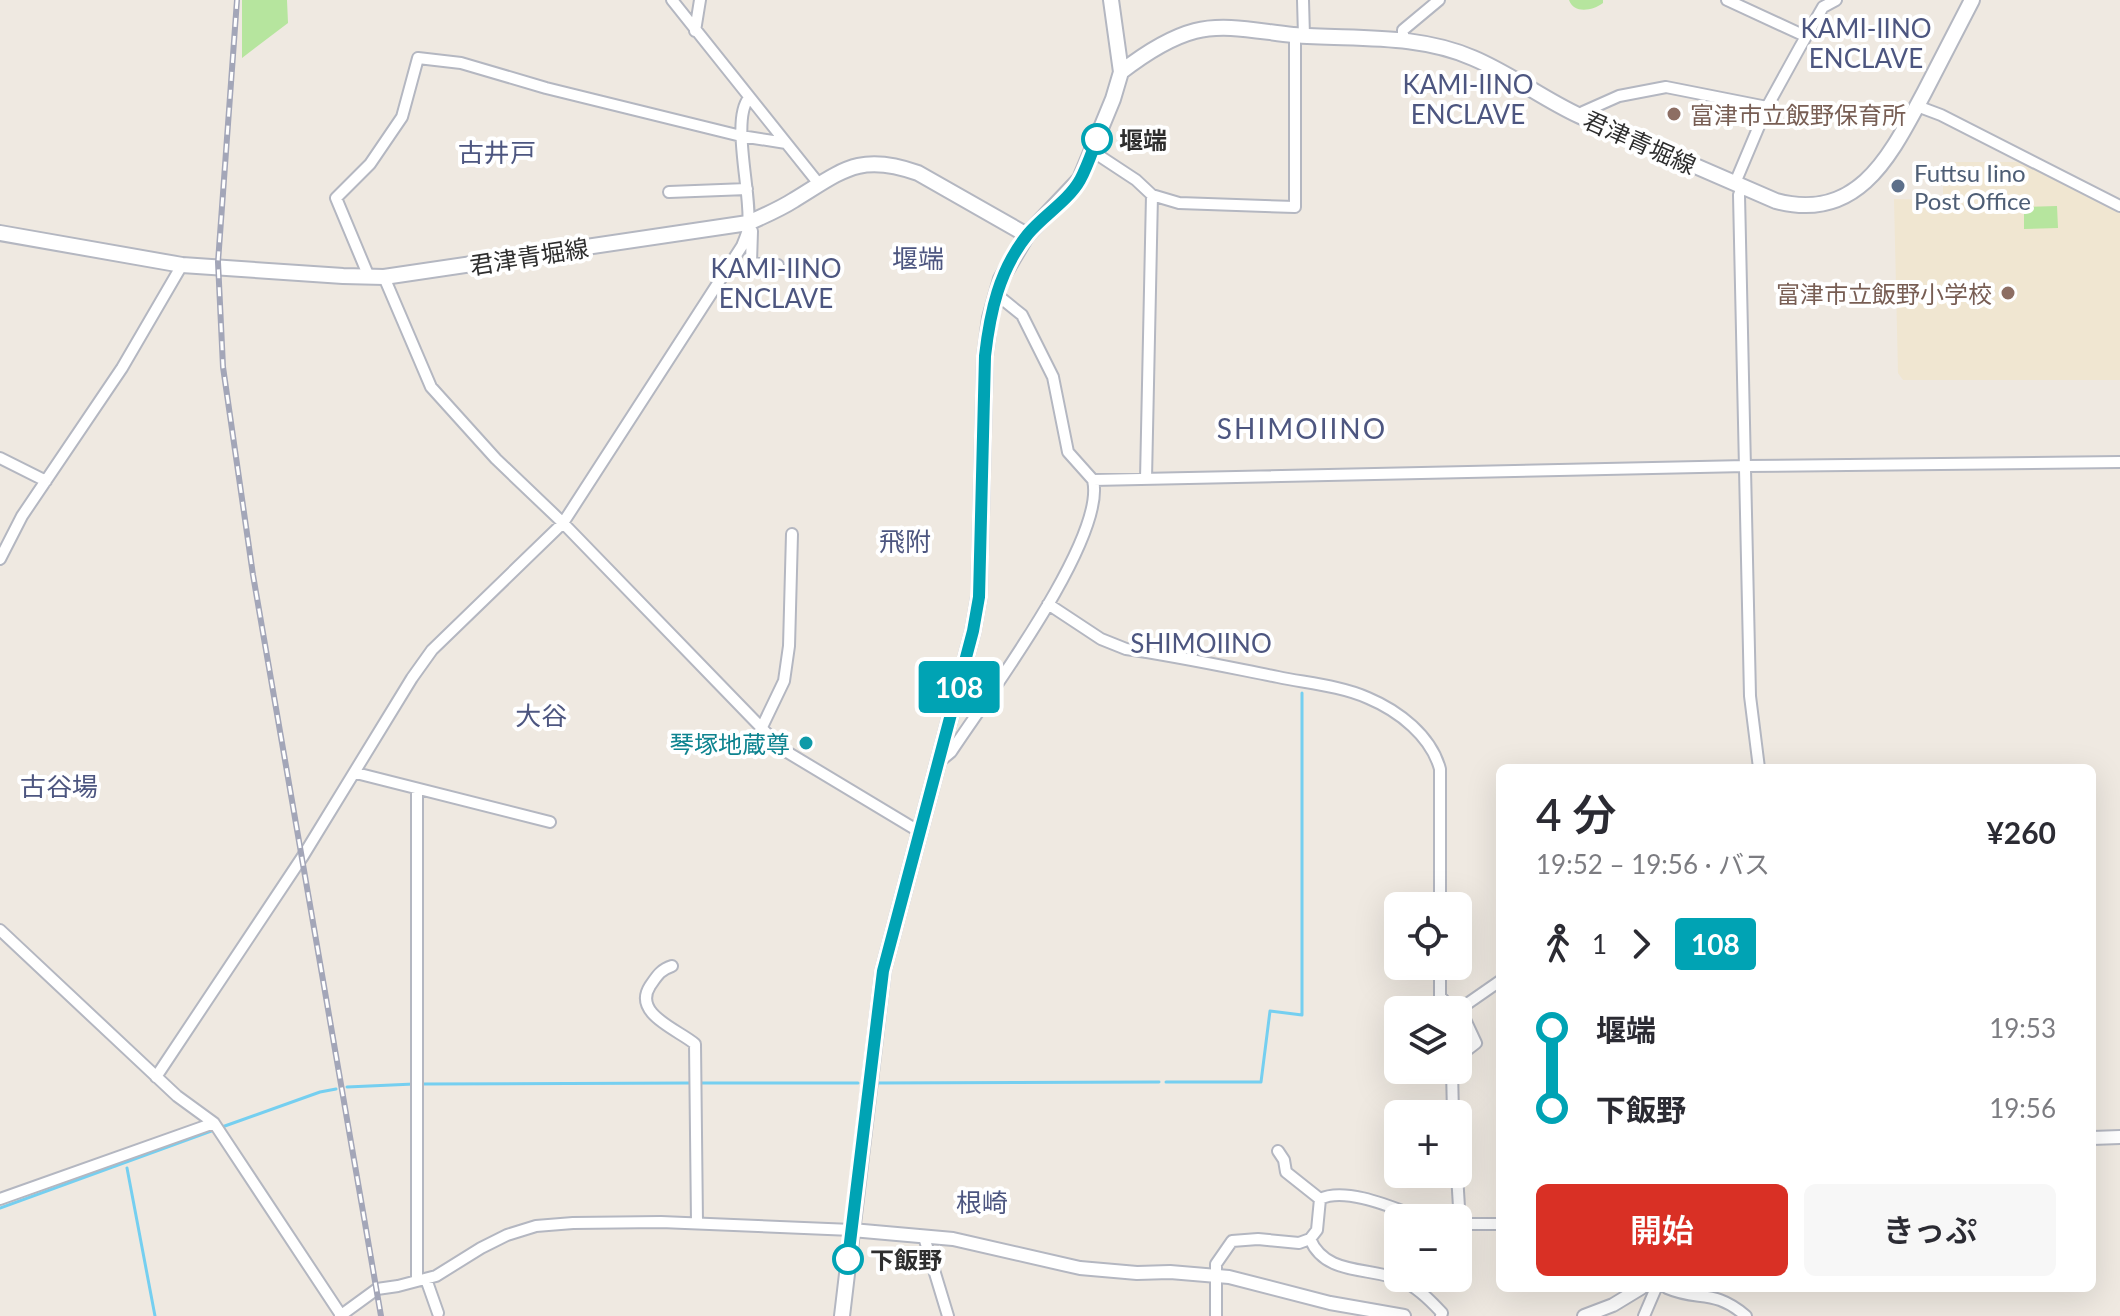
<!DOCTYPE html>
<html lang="ja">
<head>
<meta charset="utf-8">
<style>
	body { margin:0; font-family:Lato,"Noto Sans JP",sans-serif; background:#f7f7f7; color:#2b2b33; height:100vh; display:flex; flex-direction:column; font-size:30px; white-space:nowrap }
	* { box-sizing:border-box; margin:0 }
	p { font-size:26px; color:#7c7c81 }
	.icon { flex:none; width:44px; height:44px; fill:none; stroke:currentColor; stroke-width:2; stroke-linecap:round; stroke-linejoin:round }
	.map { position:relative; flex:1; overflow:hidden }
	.side { position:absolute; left:1496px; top:764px; width:600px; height:528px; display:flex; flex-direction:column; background:#fff; border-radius:12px; box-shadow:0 8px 32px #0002 }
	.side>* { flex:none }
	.badge { padding:0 16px; border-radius:6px; font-size:28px; line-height:52px }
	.fabs { position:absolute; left:1384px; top:892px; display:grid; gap:16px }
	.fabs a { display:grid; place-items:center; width:88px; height:88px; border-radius:12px; background:#fff; box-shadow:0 8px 32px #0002; font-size:40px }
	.map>.badge { position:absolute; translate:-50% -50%; box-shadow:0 0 0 4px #fff }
	.legs { display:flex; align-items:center; gap:12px; height:88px; padding:0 40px; font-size:26px }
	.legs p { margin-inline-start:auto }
	.head { display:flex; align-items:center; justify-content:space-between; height:136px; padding:0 40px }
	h1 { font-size:44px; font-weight:600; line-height:60px }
	.primary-button { display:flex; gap:16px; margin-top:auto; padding:16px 40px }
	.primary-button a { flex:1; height:92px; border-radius:12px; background:#d93025; color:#fff; font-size:32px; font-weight:600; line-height:92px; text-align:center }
	.primary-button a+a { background:#f7f7f7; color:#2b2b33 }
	ul { padding:0 40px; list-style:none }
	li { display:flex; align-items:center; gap:28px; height:80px; font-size:30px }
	li i { display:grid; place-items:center; width:12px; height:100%; margin:0 10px; background:currentColor }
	li i::after { content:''; width:20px; height:20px; margin:-10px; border:6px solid; border-radius:50%; background:#fff }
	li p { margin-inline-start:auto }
	li:first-child i { background:linear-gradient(#0000 50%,currentColor 0) }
	li:last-child i { background:linear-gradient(currentColor 50%,#0000 0) }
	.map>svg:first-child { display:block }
	.education { fill:#f0e6d1 }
	.green { fill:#b6e59e }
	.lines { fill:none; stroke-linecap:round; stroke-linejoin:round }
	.stream { stroke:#75cff0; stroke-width:3 }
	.minor-casing { stroke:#b4b7c1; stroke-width:14 }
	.tertiary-casing { stroke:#b4b7c1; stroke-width:16 }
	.secondary-casing { stroke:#b4b7c1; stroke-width:18 }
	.minor { stroke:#fff; stroke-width:10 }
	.tertiary { stroke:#fff; stroke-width:12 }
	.secondary { stroke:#fff; stroke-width:14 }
	.rail-casing { stroke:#a3a6b8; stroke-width:6 }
	.rail { stroke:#fff; stroke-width:3; stroke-dasharray:9; stroke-linecap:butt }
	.line-1-casing { stroke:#fff; stroke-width:18 }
	.line-1 { stroke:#00a3b4; stroke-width:12 }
	.education-dot { fill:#8d6e63; stroke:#fff; stroke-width:3 }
	.stop-1-dot { fill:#fff; stroke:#00a3b4; stroke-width:4 }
	.service-dot { fill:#5c6f8a; stroke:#fff; stroke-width:3 }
	.culture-dot { fill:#0f9aa8; stroke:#fff; stroke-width:3 }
	.labels { text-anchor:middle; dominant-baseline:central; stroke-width:8; stroke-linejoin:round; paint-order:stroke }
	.education-label { font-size:24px; fill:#785e54; stroke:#fff; text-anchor:start }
	.stop-label { font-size:24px; font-weight:bold; fill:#2e2e2e; stroke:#fff; text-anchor:start }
	.street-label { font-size:24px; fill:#2e2e2e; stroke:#fff }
	.service-label { font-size:24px; fill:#4e5e75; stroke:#fff; text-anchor:start }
	.culture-label { font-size:24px; fill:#0d838f; stroke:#fff; text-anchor:end }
	.neighbourhood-label { font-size:26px; fill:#4d5680; stroke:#fff }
	.quarter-label { font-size:28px; letter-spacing:2px; fill:#4d5680; stroke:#fff }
</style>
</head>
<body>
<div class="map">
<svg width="2120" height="1316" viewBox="0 0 2120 1316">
	<rect width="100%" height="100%" fill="#efe9e1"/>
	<path class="education" d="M 1943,162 L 2028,162 L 2120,213 L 2120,380 L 1903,380 L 1898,373 L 1894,199 L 1943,200 Z"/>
	<path class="green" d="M 242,0 L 287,0 L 288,23 L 242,58 Z
		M 1569,0 L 1603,0 L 1603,3 C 1592,11 1574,14 1569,0 Z
		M 2057,206 L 2058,228 L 2024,229 L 2024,207 Z"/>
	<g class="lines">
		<path class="stream" d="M 1166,1082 L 1261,1082 L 1270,1011 L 1302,1015 L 1302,693
			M 700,1083 L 858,1083
			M 877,1083 L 1159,1082
			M 423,1084 L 690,1083
			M 347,1087 L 414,1084
			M 222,1127 L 320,1092 L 336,1089
			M 127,1168 L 155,1316
			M 0,1208 L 214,1130"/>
		<g class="minor-casing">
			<path id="minor" d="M 672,0 L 819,184
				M 1303,0 L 1304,36
				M 1727,0 L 1805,36
				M 695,31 L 700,0
				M 1403,40 L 1403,30 L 1439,0
				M 1917,106 L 1941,115 L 2120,206
				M 1580,116 L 1583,112 L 1619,96 L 1666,87 L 1767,107
				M 1092,151 L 1136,180 L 1152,195 L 1179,203 L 1295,207 L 1295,35
				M 1735,183 L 1767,107 L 1800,47 L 1823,7 L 1836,0
				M 1742,187 L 1739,195 L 1750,696 L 1759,768
				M 669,192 L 747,189
				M 752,231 L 751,263 L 778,265
				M 369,277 L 336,198 L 370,164 L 402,117 L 418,58 L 461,63 L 546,88 L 741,136 L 786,143
				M 384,277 L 431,387 L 496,459 L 563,523 L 782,749 L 920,832
				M 0,458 L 46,481
				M 1146,479 L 1152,195
				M 1093,480 L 1746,466 L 2120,462
				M 0,559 L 22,516 L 122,368 L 182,265
				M 1048,604 L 1101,639 L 1126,649 C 1177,656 1227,667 1278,677 C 1307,683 1341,686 1368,698 C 1399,711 1431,736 1440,769 L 1440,906
				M 761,729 L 784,681 L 789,646 L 792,534
				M 939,762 L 951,752 C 985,700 1107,538 1093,480 L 1068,452 L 1053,377 L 1022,315 L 996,294
				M 356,773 L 550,822
				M 417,789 L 417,1281
				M 0,930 L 177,1096 L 214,1123 L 341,1315
				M 672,966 C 660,970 657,976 650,986 C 632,1014 679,1030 695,1044 L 697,1223
				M 1440,966 L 1440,996 L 1452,1010
				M 1461,1011 L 1464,1006 L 1500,981
				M 1458,1057 L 1476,1043 L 1461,1011
				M 1452,1070 L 1453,1114
				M 156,1077 L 303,856 L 412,678 L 432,650 L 563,523 L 742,246 C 744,241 747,234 748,229 C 753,198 730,120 749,98
				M 1278,1151 L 1284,1160 L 1286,1172 L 1320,1199
				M 1457,1174 L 1460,1224
				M 0,1199 L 214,1123
				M 1458,1224 L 1500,1224
				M 924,1237 L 948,1316
				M 1310,1239 C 1326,1277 1371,1266 1403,1281 C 1418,1288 1430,1300 1442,1313 L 1441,1316
				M 426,1279 L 438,1313
				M 1667,1288 C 1699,1302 1713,1288 1746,1316
				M 340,1316 L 377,1289 L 398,1286 L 436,1276 L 481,1248 L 507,1235 L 536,1226 L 573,1223 L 661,1222 L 852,1230
				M 1216,1316 L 1216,1264 L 1232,1241 L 1258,1239 L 1299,1243 L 1310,1239 L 1317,1230 L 1320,1199 C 1346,1186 1396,1209 1421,1218
				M 1644,1316 L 1656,1288"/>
		</g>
		<g class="tertiary-casing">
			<path id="tertiary" d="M 2092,1138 L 2120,1137
				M 852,1230 L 953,1239 L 1080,1268 L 1137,1273 L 1170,1272 L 1229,1277 L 1330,1303 L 1404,1316
				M 1584,1316 L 1613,1305 L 1641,1288"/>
		</g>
		<g class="secondary-casing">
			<path id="secondary" d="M 1121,72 C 1143,55 1168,38 1195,31 C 1226,23 1261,32 1293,35 C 1353,40 1416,33 1473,58 C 1511,74 1543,99 1580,116 L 1776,201 C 1859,223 1891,154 1924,93 C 1940,62 1956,31 1972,0
				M 0,233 L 182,265 L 343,276 L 384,277 L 748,223 C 764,216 780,209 794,200 C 842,171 859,152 918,173 L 1027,235
				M 842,1316 L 883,971 L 973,631 L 979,597 L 985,356 L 990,318 L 1001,279 L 1027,235 L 1080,179 L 1113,99 L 1121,72 L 1111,0"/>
		</g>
		<use href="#minor" class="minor"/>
		<use href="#tertiary" class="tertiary"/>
		<use href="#secondary" class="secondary"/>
		<g class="rail-casing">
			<path id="rail" d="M 237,0 L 218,262 L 223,367 L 253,575 L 381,1316"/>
		</g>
		<use href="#rail" class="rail"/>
	</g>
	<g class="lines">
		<g class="line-1-casing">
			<path id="line-1" d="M 848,1259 L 883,971 L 973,631 L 979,597 L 985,356 C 990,312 999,270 1028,234 C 1044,215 1068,201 1080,180 C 1087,167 1092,152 1097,139"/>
		</g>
		<use href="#line-1" class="line-1"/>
	</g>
	<g class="education-dot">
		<circle cx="1674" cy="114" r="8"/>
		<circle cx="2008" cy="293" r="8"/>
	</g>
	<g class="stop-1-dot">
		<circle cx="1097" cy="139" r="14"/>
		<circle cx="848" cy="1259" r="14"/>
	</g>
	<circle class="service-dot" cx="1898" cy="186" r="8"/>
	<circle class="culture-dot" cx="806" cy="743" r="8"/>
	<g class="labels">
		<g class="education-label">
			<text x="1690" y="114">富津市立飯野保育所</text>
			<text x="1992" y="293" text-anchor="end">富津市立飯野小学校</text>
		</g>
		<g class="stop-label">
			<text x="1119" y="139">堰端</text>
			<text x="870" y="1259">下飯野</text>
		</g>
		<g class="street-label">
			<text transform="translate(1640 142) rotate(24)">君津青堀線</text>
			<text transform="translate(529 256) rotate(-9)">君津青堀線</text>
		</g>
		<g class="service-label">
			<text x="1914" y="172">Futtsu Iino<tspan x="1914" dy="28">Post Office</tspan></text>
		</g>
		<g class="culture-label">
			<text x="790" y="743">琴塚地蔵尊</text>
		</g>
		<g class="neighbourhood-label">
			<text x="1866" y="28">KAMI-IINO<tspan x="1866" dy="30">ENCLAVE</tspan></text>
			<text x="1468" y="84">KAMI-IINO<tspan x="1468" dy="30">ENCLAVE</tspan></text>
			<text x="497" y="152">古井戸</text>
			<text x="918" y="258">堰端</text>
			<text x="776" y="268">KAMI-IINO<tspan x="776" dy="30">ENCLAVE</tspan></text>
			<text x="905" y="541">飛附</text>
			<text x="1201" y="643">SHIMOIINO</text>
			<text x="541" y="715">大谷</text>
			<text x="59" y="786">古谷場</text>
			<text x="982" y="1202">根崎</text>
		</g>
		<g class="quarter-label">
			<text x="1302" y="428">SHIMOIINO</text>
		</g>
	</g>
</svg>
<div class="fabs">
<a><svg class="icon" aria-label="locate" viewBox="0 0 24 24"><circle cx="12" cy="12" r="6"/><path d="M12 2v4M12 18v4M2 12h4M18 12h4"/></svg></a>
<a><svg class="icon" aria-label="layers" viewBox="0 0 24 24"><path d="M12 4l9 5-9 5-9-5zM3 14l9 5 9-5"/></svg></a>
<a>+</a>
<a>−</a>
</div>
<b class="badge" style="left:959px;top:687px;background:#00a3b4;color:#fff">108</b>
<section class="side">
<div class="head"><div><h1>4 分</h1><p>19:52 – 19:56 · バス</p></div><b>¥260</b></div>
<div class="legs"><svg class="icon" aria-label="walk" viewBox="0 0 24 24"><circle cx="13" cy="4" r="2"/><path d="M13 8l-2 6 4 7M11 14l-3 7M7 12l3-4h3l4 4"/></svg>1<svg class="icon" aria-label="forward" viewBox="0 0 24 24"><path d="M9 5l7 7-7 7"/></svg><b class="badge" style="background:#00a3b4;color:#fff">108</b></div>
<ul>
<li><i style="color:#00a3b4"></i><b>堰端</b><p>19:53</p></li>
<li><i style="color:#00a3b4"></i><b>下飯野</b><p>19:56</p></li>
</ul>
<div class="primary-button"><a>開始</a><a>きっぷ</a></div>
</section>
</div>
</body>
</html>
